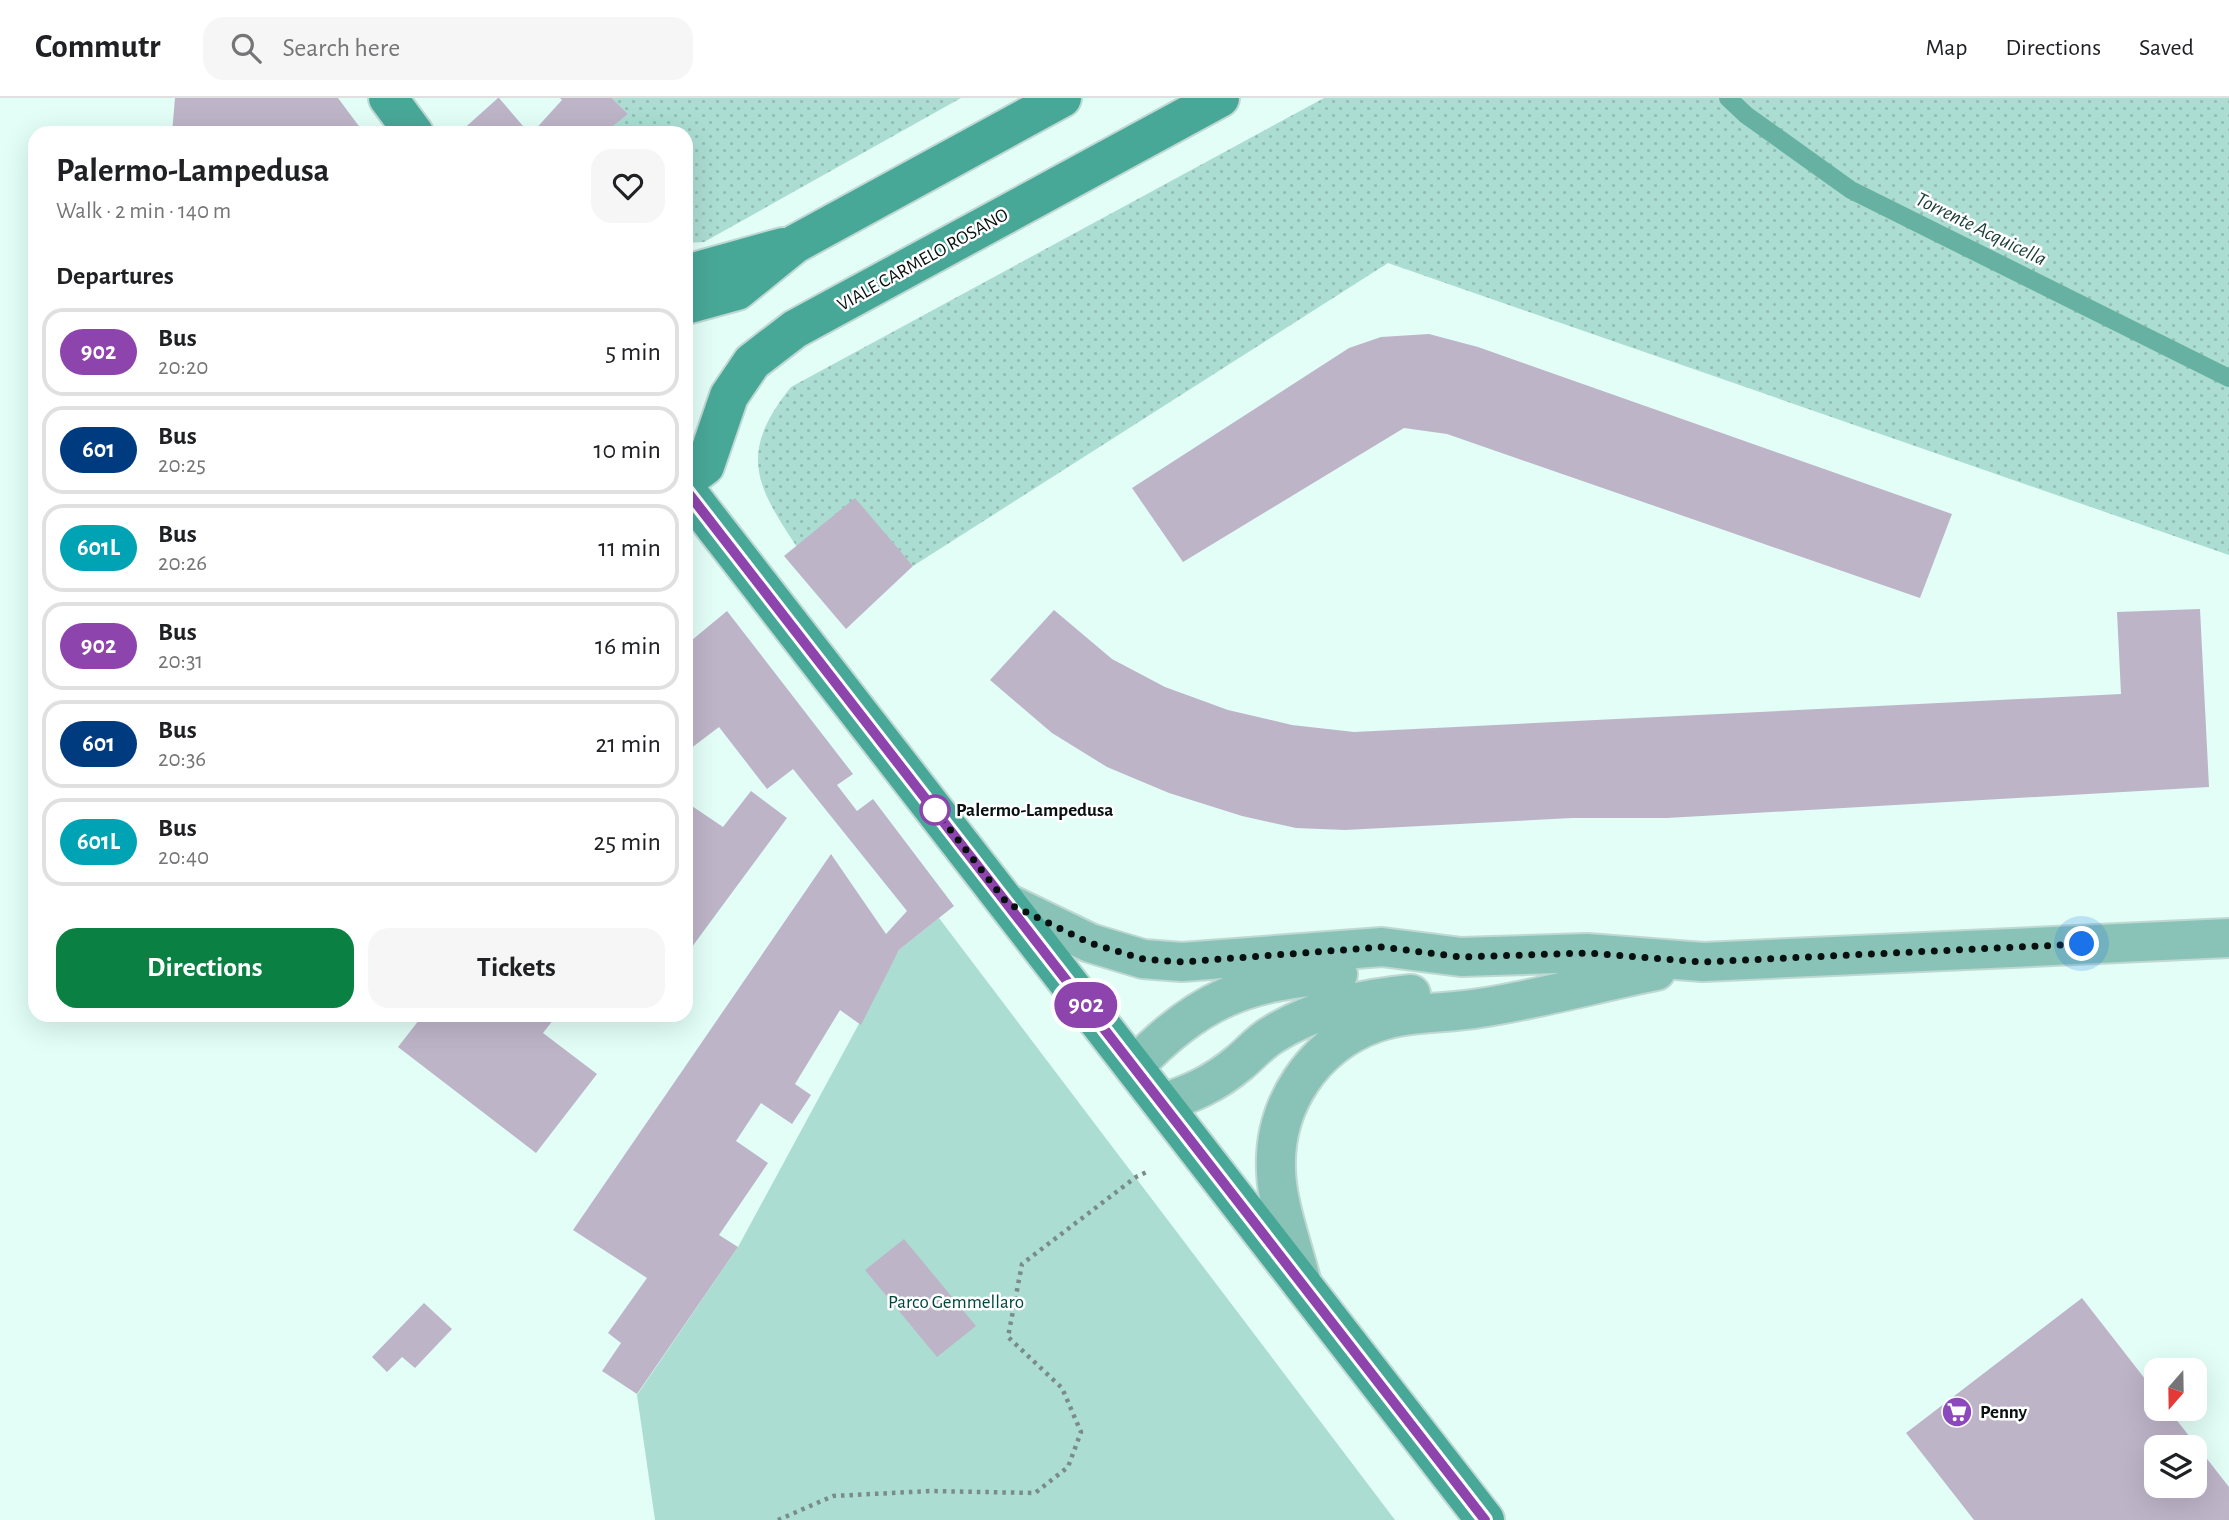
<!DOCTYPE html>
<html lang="en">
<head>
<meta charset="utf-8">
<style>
	body { margin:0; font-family:"Alegreya Sans",sans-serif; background:#f6f6f6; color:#202124; height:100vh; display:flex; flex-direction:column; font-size:26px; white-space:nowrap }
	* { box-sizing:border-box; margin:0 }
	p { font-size:23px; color:#757577 }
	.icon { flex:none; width:38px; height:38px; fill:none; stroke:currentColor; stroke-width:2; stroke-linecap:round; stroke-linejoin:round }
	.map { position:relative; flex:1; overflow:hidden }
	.details { position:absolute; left:28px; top:28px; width:665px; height:896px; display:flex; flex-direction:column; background:#fff; border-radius:21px; box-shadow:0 7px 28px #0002 }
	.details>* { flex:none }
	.badge { padding:0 14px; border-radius:23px; font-size:24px; line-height:46px }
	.needle { width:46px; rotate:200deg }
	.tools { position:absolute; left:2144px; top:1260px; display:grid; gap:14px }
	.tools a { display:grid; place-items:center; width:63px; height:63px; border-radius:14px; background:#fff; box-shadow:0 7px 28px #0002; font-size:35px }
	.you { position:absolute; width:35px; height:35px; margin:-18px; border:5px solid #fff; border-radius:50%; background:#1a73e8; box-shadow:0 0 0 10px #1a73e833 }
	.map>.badge { position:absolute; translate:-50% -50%; box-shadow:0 0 0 4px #fff }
	h2 { padding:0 28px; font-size:26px; line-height:63px }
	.round { display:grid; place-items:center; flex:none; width:74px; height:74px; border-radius:21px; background:#f6f6f6 }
	.overview { display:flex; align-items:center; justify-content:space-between; height:119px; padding:0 28px }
	h1 { font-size:33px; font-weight:700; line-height:52px }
	.action { display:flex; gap:14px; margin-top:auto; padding:14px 28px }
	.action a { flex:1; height:80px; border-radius:21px; background:#0b8043; color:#fff; font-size:28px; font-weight:700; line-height:80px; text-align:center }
	.action a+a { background:#f6f6f6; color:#202124 }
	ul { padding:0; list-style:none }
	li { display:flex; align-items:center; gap:21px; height:88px; margin:0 14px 10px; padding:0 14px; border:4px solid #e0e0e0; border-radius:21px }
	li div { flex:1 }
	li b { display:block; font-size:26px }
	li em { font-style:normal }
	li .badge { min-width:77px; font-weight:700; text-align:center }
	header { display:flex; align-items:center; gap:42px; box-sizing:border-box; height:98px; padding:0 35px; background:#fff; border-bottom:2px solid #e0e0e0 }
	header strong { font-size:33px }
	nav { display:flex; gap:38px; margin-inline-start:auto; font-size:24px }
	.search { width:490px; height:63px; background:#f6f6f6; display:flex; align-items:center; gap:18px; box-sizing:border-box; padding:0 24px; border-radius:21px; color:#757577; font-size:26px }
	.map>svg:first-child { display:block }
	.grass { fill:url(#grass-dots) }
	.park { fill:#abddd2 }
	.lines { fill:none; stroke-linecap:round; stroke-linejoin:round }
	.stream { stroke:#67b1a3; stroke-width:18 }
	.building { fill:#beb4c8; fill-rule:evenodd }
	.minor-casing { stroke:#bfd8d2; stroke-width:42 }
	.secondary-casing { stroke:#bfd8d2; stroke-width:42 }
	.path { stroke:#798c87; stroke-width:4.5; stroke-dasharray:3.5 5; stroke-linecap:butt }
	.minor { stroke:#89c2b7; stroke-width:38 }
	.secondary { stroke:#48a898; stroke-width:38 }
	.line-casing { stroke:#fff; stroke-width:16 }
	.line { stroke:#8e44ad; stroke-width:10 }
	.walk { stroke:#08110f; stroke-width:7; stroke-dasharray:0 12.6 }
	.stop-dot { fill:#fff; stroke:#8e44ad; stroke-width:3.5 }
	.labels { text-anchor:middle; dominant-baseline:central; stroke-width:5; stroke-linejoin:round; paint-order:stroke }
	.street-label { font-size:19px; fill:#08110f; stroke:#fff }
	.stop-label { font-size:19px; font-weight:bold; fill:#08110f; stroke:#fff; text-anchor:start }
	.park-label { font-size:19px; fill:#00463d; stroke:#fff }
	.poi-label { font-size:19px; font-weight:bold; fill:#08110f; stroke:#fff; text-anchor:start }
	.water-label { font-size:21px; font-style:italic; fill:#183c36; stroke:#fff }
</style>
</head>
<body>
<header>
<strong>Commutr</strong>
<div class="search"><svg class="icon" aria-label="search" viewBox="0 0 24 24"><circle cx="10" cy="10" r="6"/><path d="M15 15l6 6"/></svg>Search here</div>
<nav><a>Map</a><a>Directions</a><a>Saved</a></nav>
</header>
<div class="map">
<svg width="2229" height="1422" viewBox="0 0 2229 1422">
	<defs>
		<pattern id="grass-dots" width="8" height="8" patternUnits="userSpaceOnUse" patternTransform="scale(1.75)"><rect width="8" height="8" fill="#abddd2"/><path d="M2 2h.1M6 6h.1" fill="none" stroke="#92bdb3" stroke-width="1.8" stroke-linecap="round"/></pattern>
	</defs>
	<rect width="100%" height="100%" fill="#e2fef7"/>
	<path class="grass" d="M 612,0 L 961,0 L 704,144 L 686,145 L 686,35 L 605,35 L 628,16 Z
		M 1324,0 L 2229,0 L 2229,457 L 1388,165 L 913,468 L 886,437 L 797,449 C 754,385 739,354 791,289 Z"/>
	<path class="park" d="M 939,820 L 1395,1422 L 655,1422 L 637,1297 L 738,1149 L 899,852 Z"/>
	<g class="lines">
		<path class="stream" d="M 1728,0 L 1746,17 L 1851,92 L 2229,280"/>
	</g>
	<path class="building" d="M 175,0 L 338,0 L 364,35 L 172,35 Z
		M 499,0 L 529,35 L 459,35 L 498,0 Z
		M 560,0 L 612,0 L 628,16 L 605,35 L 532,35 L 562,2 Z
		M 1429,236 L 1478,249 L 1952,416 L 1920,500 L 1447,336 L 1404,330 L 1183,464 L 1132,390 L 1349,250 L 1381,239 Z
		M 855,400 L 913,468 L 846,531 L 784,458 Z
		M 2200,511 L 2209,689 L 2017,700 L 1667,720 L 1572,720 L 1345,732 L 1296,730 L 1242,718 L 1169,695 L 1107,669 L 1052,635 L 990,582 L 1054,512 L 1112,561 L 1165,589 L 1228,612 L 1292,627 L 1354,634 L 2121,596 L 2117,514 Z
		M 727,513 L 853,676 L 837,687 L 857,713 L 873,701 L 954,808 L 899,852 L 861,927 L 840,912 L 795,986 L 811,997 L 792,1026 L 761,1005 L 736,1043 L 768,1065 L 719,1137 L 738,1149 L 637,1296 L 602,1273 L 621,1245 L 608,1235 L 647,1180 L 573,1132 L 831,756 L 886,836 L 907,813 L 793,671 L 767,691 L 719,629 L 686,654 L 686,547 Z
		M 751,693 L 787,720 L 686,857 L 686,704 L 723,729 Z
		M 423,917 L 557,917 L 543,935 L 597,976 L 536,1055 L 398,949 Z
		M 904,1141 L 976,1228 L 937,1259 L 865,1172 Z
		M 2082,1200 L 2156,1295 L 2156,1311 L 2168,1311 L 2229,1389 L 2229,1422 L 1974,1422 L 1906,1335 ZM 2156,1349 L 2194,1349 L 2194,1388 L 2156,1388 Z
		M 424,1205 L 452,1231 L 415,1270 L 402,1259 L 387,1274 L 372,1259 Z"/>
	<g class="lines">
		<g class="minor-casing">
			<path id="minor" d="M 1007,805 L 1090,845 L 1143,861 L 1182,864 L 1382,849 L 1461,859 L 1587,855 L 1703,864 L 2229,840
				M 1134,969 C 1198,901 1246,883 1338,876
				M 1162,1005 C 1191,996 1215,985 1239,965 C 1250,956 1260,944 1272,937 C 1315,910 1361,901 1411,896
				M 1302,1186 C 1294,1152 1277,1108 1276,1073 C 1273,1007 1313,947 1375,925 C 1409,913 1445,916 1480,910 C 1539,901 1597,885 1656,873"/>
		</g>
		<g class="secondary-casing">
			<path id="secondary" d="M 388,0 L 414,35
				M 686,176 L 783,149
				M 686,207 L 737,193 L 795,146 L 1062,0
				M 686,382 L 705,368 L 729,298 L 752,264 L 795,231 L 1220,0
				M 686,392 L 1485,1422"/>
		</g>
		<path class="path" d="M 778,1422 L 833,1398 L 930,1393 L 1035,1395 L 1068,1369 L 1081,1334 L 1062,1290 L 1008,1239 L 1022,1166 L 1136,1079 L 1149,1073"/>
		<use href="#minor" class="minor"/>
		<use href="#secondary" class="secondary"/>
	</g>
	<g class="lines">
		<g class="line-casing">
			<path id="line" d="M 686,392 L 1485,1422"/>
		</g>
		<use href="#line" class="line"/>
		<path class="walk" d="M 935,712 L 1007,805 L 1090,845 L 1143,861 L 1182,864 L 1382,849 L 1461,859 L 1587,855 L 1703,864 L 2082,846"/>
	</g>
	<defs>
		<g id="supermarket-disc" transform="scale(1.575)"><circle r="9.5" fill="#8c49bd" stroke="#fff"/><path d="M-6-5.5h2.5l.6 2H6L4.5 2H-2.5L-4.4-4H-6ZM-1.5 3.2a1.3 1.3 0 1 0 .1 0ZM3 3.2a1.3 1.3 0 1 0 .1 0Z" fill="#fff"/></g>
	</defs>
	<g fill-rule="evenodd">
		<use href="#supermarket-disc" x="1957" y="1314"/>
	</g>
	<circle class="stop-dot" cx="935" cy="712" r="14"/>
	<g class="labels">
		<g class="street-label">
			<text transform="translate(923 162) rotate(-29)">VIALE CARMELO ROSANO</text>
		</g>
		<g class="stop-label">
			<text x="956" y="712">Palermo-Lampedusa</text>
		</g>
		<g class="park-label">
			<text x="956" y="1204">Parco Gemmellaro</text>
		</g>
		<g class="poi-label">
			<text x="1980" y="1314">Penny</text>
		</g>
		<g class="water-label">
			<text transform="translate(1981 131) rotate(26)">Torrente Acquicella</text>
		</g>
	</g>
</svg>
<div class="tools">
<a><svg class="needle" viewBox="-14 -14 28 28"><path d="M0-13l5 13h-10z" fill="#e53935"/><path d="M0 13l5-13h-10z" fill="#757577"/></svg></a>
<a><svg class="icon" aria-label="layers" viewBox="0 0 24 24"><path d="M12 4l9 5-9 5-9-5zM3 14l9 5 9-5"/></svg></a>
</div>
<div class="you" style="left:2082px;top:846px"></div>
<b class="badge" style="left:1086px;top:907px;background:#8e44ad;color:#fff">902</b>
<section class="details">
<div class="overview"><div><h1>Palermo-Lampedusa</h1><p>Walk · 2 min · 140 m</p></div><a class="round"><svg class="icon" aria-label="heart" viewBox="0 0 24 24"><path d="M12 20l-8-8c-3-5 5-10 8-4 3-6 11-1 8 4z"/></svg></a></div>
<h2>Departures</h2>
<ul>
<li><span class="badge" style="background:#8e44ad;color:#fff">902</span><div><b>Bus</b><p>20:20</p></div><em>5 min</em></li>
<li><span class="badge" style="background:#003b80;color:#fff">601</span><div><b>Bus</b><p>20:25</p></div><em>10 min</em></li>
<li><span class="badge" style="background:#00a3b4;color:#fff">601L</span><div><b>Bus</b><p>20:26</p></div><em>11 min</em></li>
<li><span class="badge" style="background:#8e44ad;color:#fff">902</span><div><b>Bus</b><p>20:31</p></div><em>16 min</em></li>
<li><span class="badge" style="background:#003b80;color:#fff">601</span><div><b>Bus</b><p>20:36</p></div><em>21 min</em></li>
<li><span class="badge" style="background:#00a3b4;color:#fff">601L</span><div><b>Bus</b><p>20:40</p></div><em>25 min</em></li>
</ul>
<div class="action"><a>Directions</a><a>Tickets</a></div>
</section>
</div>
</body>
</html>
